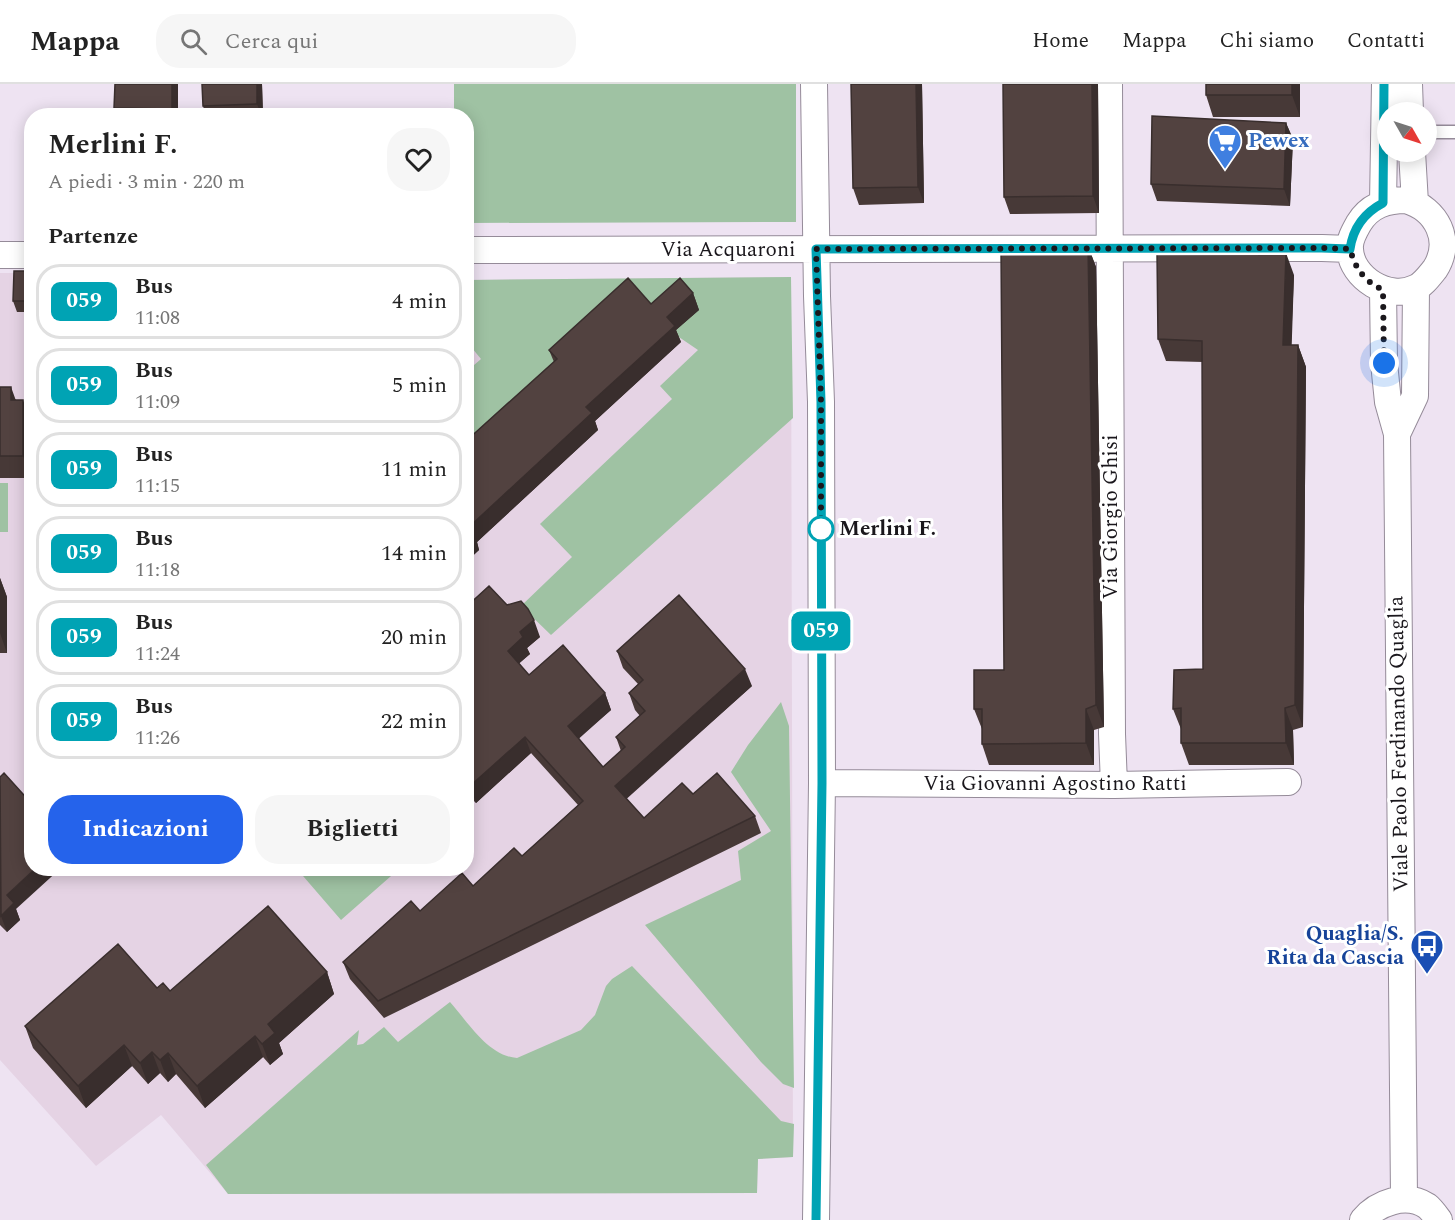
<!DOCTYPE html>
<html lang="it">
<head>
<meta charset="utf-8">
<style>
	body { margin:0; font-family:Spectral,serif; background:#f6f6f6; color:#222; height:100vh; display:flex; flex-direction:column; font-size:22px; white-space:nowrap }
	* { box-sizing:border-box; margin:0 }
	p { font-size:20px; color:#767676 }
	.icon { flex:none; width:33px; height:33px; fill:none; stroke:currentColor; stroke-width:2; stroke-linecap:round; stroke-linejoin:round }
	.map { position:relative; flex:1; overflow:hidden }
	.side { position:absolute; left:24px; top:24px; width:450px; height:768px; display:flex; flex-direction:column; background:#fff; border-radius:24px; box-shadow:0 3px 15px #0003 }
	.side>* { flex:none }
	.badge { padding:0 12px; border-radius:9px; font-size:21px; line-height:39px }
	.needle { width:39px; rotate:129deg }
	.tools { position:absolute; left:1377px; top:18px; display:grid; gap:12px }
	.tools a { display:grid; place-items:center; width:60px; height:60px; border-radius:50%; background:#fff; box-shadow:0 3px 15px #0003; font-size:30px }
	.you { position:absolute; width:30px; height:30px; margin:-15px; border:4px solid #fff; border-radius:50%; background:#1a73e8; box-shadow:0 0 0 9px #1a73e833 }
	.map>.badge { position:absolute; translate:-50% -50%; box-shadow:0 0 0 3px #fff }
	h2 { padding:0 24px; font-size:22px; line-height:54px }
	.round { display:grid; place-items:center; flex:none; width:63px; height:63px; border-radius:24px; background:#f6f6f6 }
	.overview { display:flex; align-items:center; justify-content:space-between; height:102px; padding:0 24px }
	h1 { font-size:28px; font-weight:700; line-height:45px }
	.primary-button { display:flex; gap:12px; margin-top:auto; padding:12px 24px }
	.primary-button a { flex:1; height:69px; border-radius:24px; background:#2563eb; color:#fff; font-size:24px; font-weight:700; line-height:69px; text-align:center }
	.primary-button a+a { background:#f6f6f6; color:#222 }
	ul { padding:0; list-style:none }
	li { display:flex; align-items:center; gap:18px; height:75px; margin:0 12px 9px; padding:0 12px; border:3px solid #e0e0e0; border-radius:24px }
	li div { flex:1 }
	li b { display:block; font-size:22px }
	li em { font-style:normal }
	li .badge { min-width:66px; font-weight:700; text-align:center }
	header { display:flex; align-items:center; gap:36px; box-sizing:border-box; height:84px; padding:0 30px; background:#fff; border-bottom:2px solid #e0e0e0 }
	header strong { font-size:28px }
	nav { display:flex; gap:33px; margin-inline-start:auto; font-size:21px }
	.search { width:420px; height:54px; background:#f6f6f6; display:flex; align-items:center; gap:15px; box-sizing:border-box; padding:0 21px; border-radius:24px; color:#767676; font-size:22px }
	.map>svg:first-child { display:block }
	.education { fill:#e5d3e4 }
	.green { fill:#9fc2a3 }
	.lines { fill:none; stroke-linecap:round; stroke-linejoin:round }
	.service-casing { stroke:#958b99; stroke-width:15 }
	.minor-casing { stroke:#958b99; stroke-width:28 }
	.service { stroke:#fff; stroke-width:12 }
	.minor { stroke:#fff; stroke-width:26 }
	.wall { fill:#473937 }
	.shaded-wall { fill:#392e2d }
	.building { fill:#524240; stroke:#392e2d; stroke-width:1.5 }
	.line-casing { stroke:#fff; stroke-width:14 }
	.line { stroke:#00a3b4; stroke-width:9 }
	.walk { stroke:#1a171c; stroke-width:6; stroke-dasharray:0 10.8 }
	.stop-dot { fill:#fff; stroke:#00a3b4; stroke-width:3 }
	.labels { text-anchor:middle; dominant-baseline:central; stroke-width:6; stroke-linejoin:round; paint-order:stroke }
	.shop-label { font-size:21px; font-weight:bold; fill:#366cbe; stroke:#fff; text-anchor:start }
	.street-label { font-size:21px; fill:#1a171c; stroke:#fff }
	.stop-label { font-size:21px; font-weight:bold; fill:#1a171c; stroke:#fff; text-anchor:start }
	.transit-label { font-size:21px; font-weight:bold; fill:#164399; stroke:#fff; text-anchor:end }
</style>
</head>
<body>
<header>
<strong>Mappa</strong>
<div class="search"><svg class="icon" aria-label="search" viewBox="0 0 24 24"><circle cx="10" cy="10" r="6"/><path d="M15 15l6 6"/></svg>Cerca qui</div>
<nav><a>Home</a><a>Mappa</a><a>Chi siamo</a><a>Contatti</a></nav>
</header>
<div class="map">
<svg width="1455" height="1136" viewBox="0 0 1455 1136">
	<rect width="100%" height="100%" fill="#eee3f2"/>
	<path class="education" d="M 0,189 L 31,189 L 32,784 L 466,784 L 467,196 L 791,193 L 793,1073 L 758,1075 L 757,1109 L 228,1110 L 161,1031 L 96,1082 L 0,976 Z"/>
	<path class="green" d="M 454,0 L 796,0 L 796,138 L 467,139 L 466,32 L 454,31 Z
		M 791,193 L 793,334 L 551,551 L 521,522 L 572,473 L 540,440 L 672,315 L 660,302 L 698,266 L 673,249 L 467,361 L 466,288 L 481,275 L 467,258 L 467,196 Z
		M 0,399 L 8,399 L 8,448 L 0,448 Z
		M 781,618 L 789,642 L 794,1004 L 783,1000 L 761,978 L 645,841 L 741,796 L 738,767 L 771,747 L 731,688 L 748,661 Z
		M 297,785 L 399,785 L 341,836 Z
		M 632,882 L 781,1037 L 794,1040 L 793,1073 L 758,1075 L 757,1109 L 228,1110 L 206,1081 L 359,946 L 357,961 L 363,960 L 384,943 L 398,958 L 450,918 C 468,938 488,972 517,974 L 581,946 L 595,931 L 606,902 L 612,895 Z"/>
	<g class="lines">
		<g class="service-casing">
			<path id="service" d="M 1426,48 L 1455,48"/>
		</g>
		<g class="minor-casing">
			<path id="minor" d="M 814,0 L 817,212 L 821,318 L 822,699 L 816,1136
				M 1109,0 L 1112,650 L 1114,701
				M 1409,0 L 1410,28
				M 1412,68 L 1415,119
				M 1406,116 C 1437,125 1453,157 1435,185 C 1430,191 1423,201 1415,204 C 1389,217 1351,194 1350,165 C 1349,156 1355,146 1359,139 C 1370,121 1387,116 1406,116 Z
				M 1383,119 L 1385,0
				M 466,166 L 1322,164 L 1350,165
				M 0,171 L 32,171
				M 1383,205 L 1384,279 L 1388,318 L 1397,350 L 1404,1114
				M 1397,350 L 1415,312 L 1416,204
				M 822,699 L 1114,701 L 1288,698
				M 1363,1136 C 1377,1119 1406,1108 1427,1122 C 1431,1125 1436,1132 1439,1136"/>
		</g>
		<use href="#service" class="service"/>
		<use href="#minor" class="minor"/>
	</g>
	<path class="wall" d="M 178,0 L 178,32 L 117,32 L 114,24 Z
		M 262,0 L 263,32 L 206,32 L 203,22 Z
		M 851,0 L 922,0 L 924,119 L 859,121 L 853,104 Z
		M 1098,0 L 1099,129 L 1010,130 L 1004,113 Z
		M 1300,0 L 1300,33 L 1213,33 L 1206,11 Z
		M 1286,39 L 1293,55 L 1290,122 L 1157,117 L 1151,100 Z
		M 1088,162 L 1096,183 L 1104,643 L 1094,646 L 1094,681 L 989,681 L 982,660 L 982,645 L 974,625 L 1004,586 Z
		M 32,187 L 32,228 L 17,228 L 13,217 Z
		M 1294,191 L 1291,261 L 1298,261 L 1306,283 L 1303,643 L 1293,646 L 1294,681 L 1189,681 L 1181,659 L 1181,645 L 1173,625 L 1203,585 L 1203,278 L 1166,277 L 1158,255 Z
		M 693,209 L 699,226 L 676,246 L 681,258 L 595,337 L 598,346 L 477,458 L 479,466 L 466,478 L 466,357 L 554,278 L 549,266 L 651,220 Z
		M 0,303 L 16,316 L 31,337 L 31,394 L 0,394 Z
		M 0,494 L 7,513 L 7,569 L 0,569 Z
		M 507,521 L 540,553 L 527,564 L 530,570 L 519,579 L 529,591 L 605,609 L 611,626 L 578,654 L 603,683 L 621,667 L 616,653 L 640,632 L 635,626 L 629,609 L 638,600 L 623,584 L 617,567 L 752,602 L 626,714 L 644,734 L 693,710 L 755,732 L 761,749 L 384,934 L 350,895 L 343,878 L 420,827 L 473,802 L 522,772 L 578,721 L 531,669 L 476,719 L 466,709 L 466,523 Z
		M 0,693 L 16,825 L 20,836 L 7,848 L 0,841 Z
		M 327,888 L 334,910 L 279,959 L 283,970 L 270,981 L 263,973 L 205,1024 L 176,990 L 168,998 L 160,989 L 148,1000 L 132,982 L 86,1024 L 33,964 L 25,942 L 157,904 L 170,907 Z"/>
	<path class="shaded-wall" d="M 172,0 L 178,0 L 178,32 L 174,32 L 172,25 Z
		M 257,0 L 262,0 L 263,32 L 262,32 L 257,20 Z
		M 916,0 L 922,0 L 924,119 L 918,103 Z
		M 1092,0 L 1098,0 L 1099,129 L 1093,112 Z
		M 1292,0 L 1300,0 L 1300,33 L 1292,11 Z
		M 1286,39 L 1293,55 L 1290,122 L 1284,105 Z
		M 1088,162 L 1096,183 L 1104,643 L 1096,621 Z
		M 1286,169 L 1294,191 L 1291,282 L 1283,261 Z
		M 693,209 L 699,226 L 676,246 L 681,258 L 595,337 L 598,346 L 477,458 L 479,466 L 466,478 L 466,456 L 468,444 L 586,323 L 667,233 Z
		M 466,260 L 471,272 L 466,277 Z
		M 1298,261 L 1306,283 L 1303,643 L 1295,621 Z
		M 11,303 L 19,325 L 11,316 Z
		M 23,316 L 31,337 L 31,394 L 23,372 Z
		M 0,494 L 7,513 L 7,569 L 0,549 Z
		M 534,536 L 540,553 L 527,564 L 530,570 L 514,584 L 508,567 L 520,548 Z
		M 745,585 L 752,602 L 622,719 L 615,702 Z
		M 605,609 L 611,626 L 574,659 L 568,642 Z
		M 1285,624 L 1293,646 L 1294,681 L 1286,659 Z
		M 1086,625 L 1094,646 L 1094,681 L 1086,659 Z
		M 525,653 L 531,669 L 476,719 L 470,702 Z
		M 36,784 L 61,784 L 16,825 L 20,836 L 7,848 L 1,832 L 7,811 Z
		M 327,888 L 334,910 L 279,959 L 283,970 L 270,981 L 262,960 L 268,940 Z
		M 255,952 L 263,973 L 205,1024 L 197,1002 Z
		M 124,961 L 132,982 L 86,1024 L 78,1002 Z
		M 152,968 L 160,989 L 148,1000 L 140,979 Z
		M 168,969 L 176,990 L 168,998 L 160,976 Z"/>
	<path class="building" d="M 115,0 L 172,0 L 172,25 L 114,24 Z
		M 202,0 L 257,0 L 257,20 L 203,22 Z
		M 851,0 L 916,0 L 918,103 L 853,104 Z
		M 1003,0 L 1092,0 L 1093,112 L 1004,113 Z
		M 1206,0 L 1292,0 L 1292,11 L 1206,11 Z
		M 441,25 L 440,32 L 275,32 L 275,27 Z
		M 1152,32 L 1286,39 L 1284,105 L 1151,100 Z
		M 1088,162 L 1096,621 L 1086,625 L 1086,659 L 982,660 L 982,625 L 974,625 L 974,586 L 1004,586 L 1001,164 Z
		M 1157,169 L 1286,169 L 1283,261 L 1298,261 L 1295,621 L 1285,624 L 1286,659 L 1181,659 L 1181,624 L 1173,625 L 1174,586 L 1203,585 L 1202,257 L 1158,255 Z
		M 14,187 L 32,187 L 32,217 L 13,217 Z
		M 628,194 L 651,220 L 680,194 L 693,209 L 667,233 L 675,242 L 586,323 L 592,329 L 468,444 L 473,449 L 466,456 L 466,357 L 557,275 L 549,266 Z
		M 0,303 L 11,303 L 11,316 L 23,316 L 23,372 L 0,372 Z
		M 489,502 L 507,521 L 521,517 L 528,525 L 534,536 L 520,548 L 523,553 L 508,567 L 529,591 L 563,561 L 605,609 L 568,642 L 603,683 L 625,663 L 616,653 L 645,627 L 629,609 L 643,596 L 617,567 L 679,511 L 745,585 L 615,702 L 644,734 L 682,699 L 693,710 L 717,689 L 755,732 L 378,917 L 343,878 L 411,817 L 420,827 L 462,789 L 473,802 L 514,764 L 522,772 L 583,717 L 525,653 L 470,702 L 466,699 L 466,572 L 470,569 L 466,566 L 466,523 Z
		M 4,689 L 32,720 L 32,784 L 36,784 L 7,811 L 14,819 L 1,832 L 0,693 Z
		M 268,822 L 327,888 L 268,940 L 275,949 L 262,960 L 255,952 L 197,1002 L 168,969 L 160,976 L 152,968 L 140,979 L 124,961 L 78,1002 L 25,942 L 118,860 L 157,904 L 163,899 L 170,907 Z"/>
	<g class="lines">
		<g class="line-casing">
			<path id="line" d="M 816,1136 L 822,699 L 821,318 L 816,165 L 1322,164 L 1350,165 C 1353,144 1364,129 1383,119 L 1384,0"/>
		</g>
		<use href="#line" class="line"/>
		<path class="walk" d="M 821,445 L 821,318 L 816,165 L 1322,164 L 1350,165 C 1355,184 1364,197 1383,206 L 1384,279"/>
	</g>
	<defs>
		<g id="supermarket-pin" transform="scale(1.725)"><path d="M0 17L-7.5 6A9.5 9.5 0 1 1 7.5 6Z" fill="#3f7fe0" stroke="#fff"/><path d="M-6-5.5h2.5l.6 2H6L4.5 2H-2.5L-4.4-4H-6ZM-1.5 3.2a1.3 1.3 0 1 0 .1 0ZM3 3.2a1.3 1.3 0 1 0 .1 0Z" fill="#fff"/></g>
		<g id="bus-pin" transform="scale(1.725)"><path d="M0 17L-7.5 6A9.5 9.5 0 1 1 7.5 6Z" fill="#1a4fb4" stroke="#fff"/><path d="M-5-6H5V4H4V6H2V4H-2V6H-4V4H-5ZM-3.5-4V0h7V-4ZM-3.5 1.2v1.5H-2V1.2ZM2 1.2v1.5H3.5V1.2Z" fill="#fff"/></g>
	</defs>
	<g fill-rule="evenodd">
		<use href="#supermarket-pin" x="1225" y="57"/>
		<use href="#bus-pin" x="1427" y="862"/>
	</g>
	<circle class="stop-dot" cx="821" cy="445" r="12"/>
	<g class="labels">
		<g class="shop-label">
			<text x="1248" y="57">Pewex</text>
		</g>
		<g class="street-label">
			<text x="728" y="166">Via Acquaroni</text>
			<text transform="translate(1111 433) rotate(-90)">Via Giorgio Ghisi</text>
			<text transform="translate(1399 660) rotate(-91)">Viale Paolo Ferdinando Quaglia</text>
			<text x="1055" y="700">Via Giovanni Agostino Ratti</text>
		</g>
		<g class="stop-label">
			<text x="839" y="445">Merlini F.</text>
		</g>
		<g class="transit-label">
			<text x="1404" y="850">Quaglia/S.<tspan x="1404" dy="24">Rita da Cascia</tspan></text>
		</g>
	</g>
</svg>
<div class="tools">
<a><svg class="needle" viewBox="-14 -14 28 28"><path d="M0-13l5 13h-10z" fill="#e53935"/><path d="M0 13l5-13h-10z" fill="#767676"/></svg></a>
</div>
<div class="you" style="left:1384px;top:279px"></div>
<b class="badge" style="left:821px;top:547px;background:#00a3b4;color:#fff">059</b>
<section class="side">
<div class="overview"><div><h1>Merlini F.</h1><p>A piedi · 3 min · 220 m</p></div><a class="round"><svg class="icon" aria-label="heart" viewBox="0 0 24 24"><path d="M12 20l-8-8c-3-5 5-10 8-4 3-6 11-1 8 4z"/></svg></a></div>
<h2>Partenze</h2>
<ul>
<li><span class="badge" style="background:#00a3b4;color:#fff">059</span><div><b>Bus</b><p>11:08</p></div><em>4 min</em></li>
<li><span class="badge" style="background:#00a3b4;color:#fff">059</span><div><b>Bus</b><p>11:09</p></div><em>5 min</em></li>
<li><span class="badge" style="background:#00a3b4;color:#fff">059</span><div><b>Bus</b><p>11:15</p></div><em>11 min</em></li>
<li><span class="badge" style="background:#00a3b4;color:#fff">059</span><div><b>Bus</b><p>11:18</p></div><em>14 min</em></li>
<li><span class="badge" style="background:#00a3b4;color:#fff">059</span><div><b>Bus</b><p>11:24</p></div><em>20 min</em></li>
<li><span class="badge" style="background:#00a3b4;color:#fff">059</span><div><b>Bus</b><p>11:26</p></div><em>22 min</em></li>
</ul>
<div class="primary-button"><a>Indicazioni</a><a>Biglietti</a></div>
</section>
</div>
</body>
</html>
